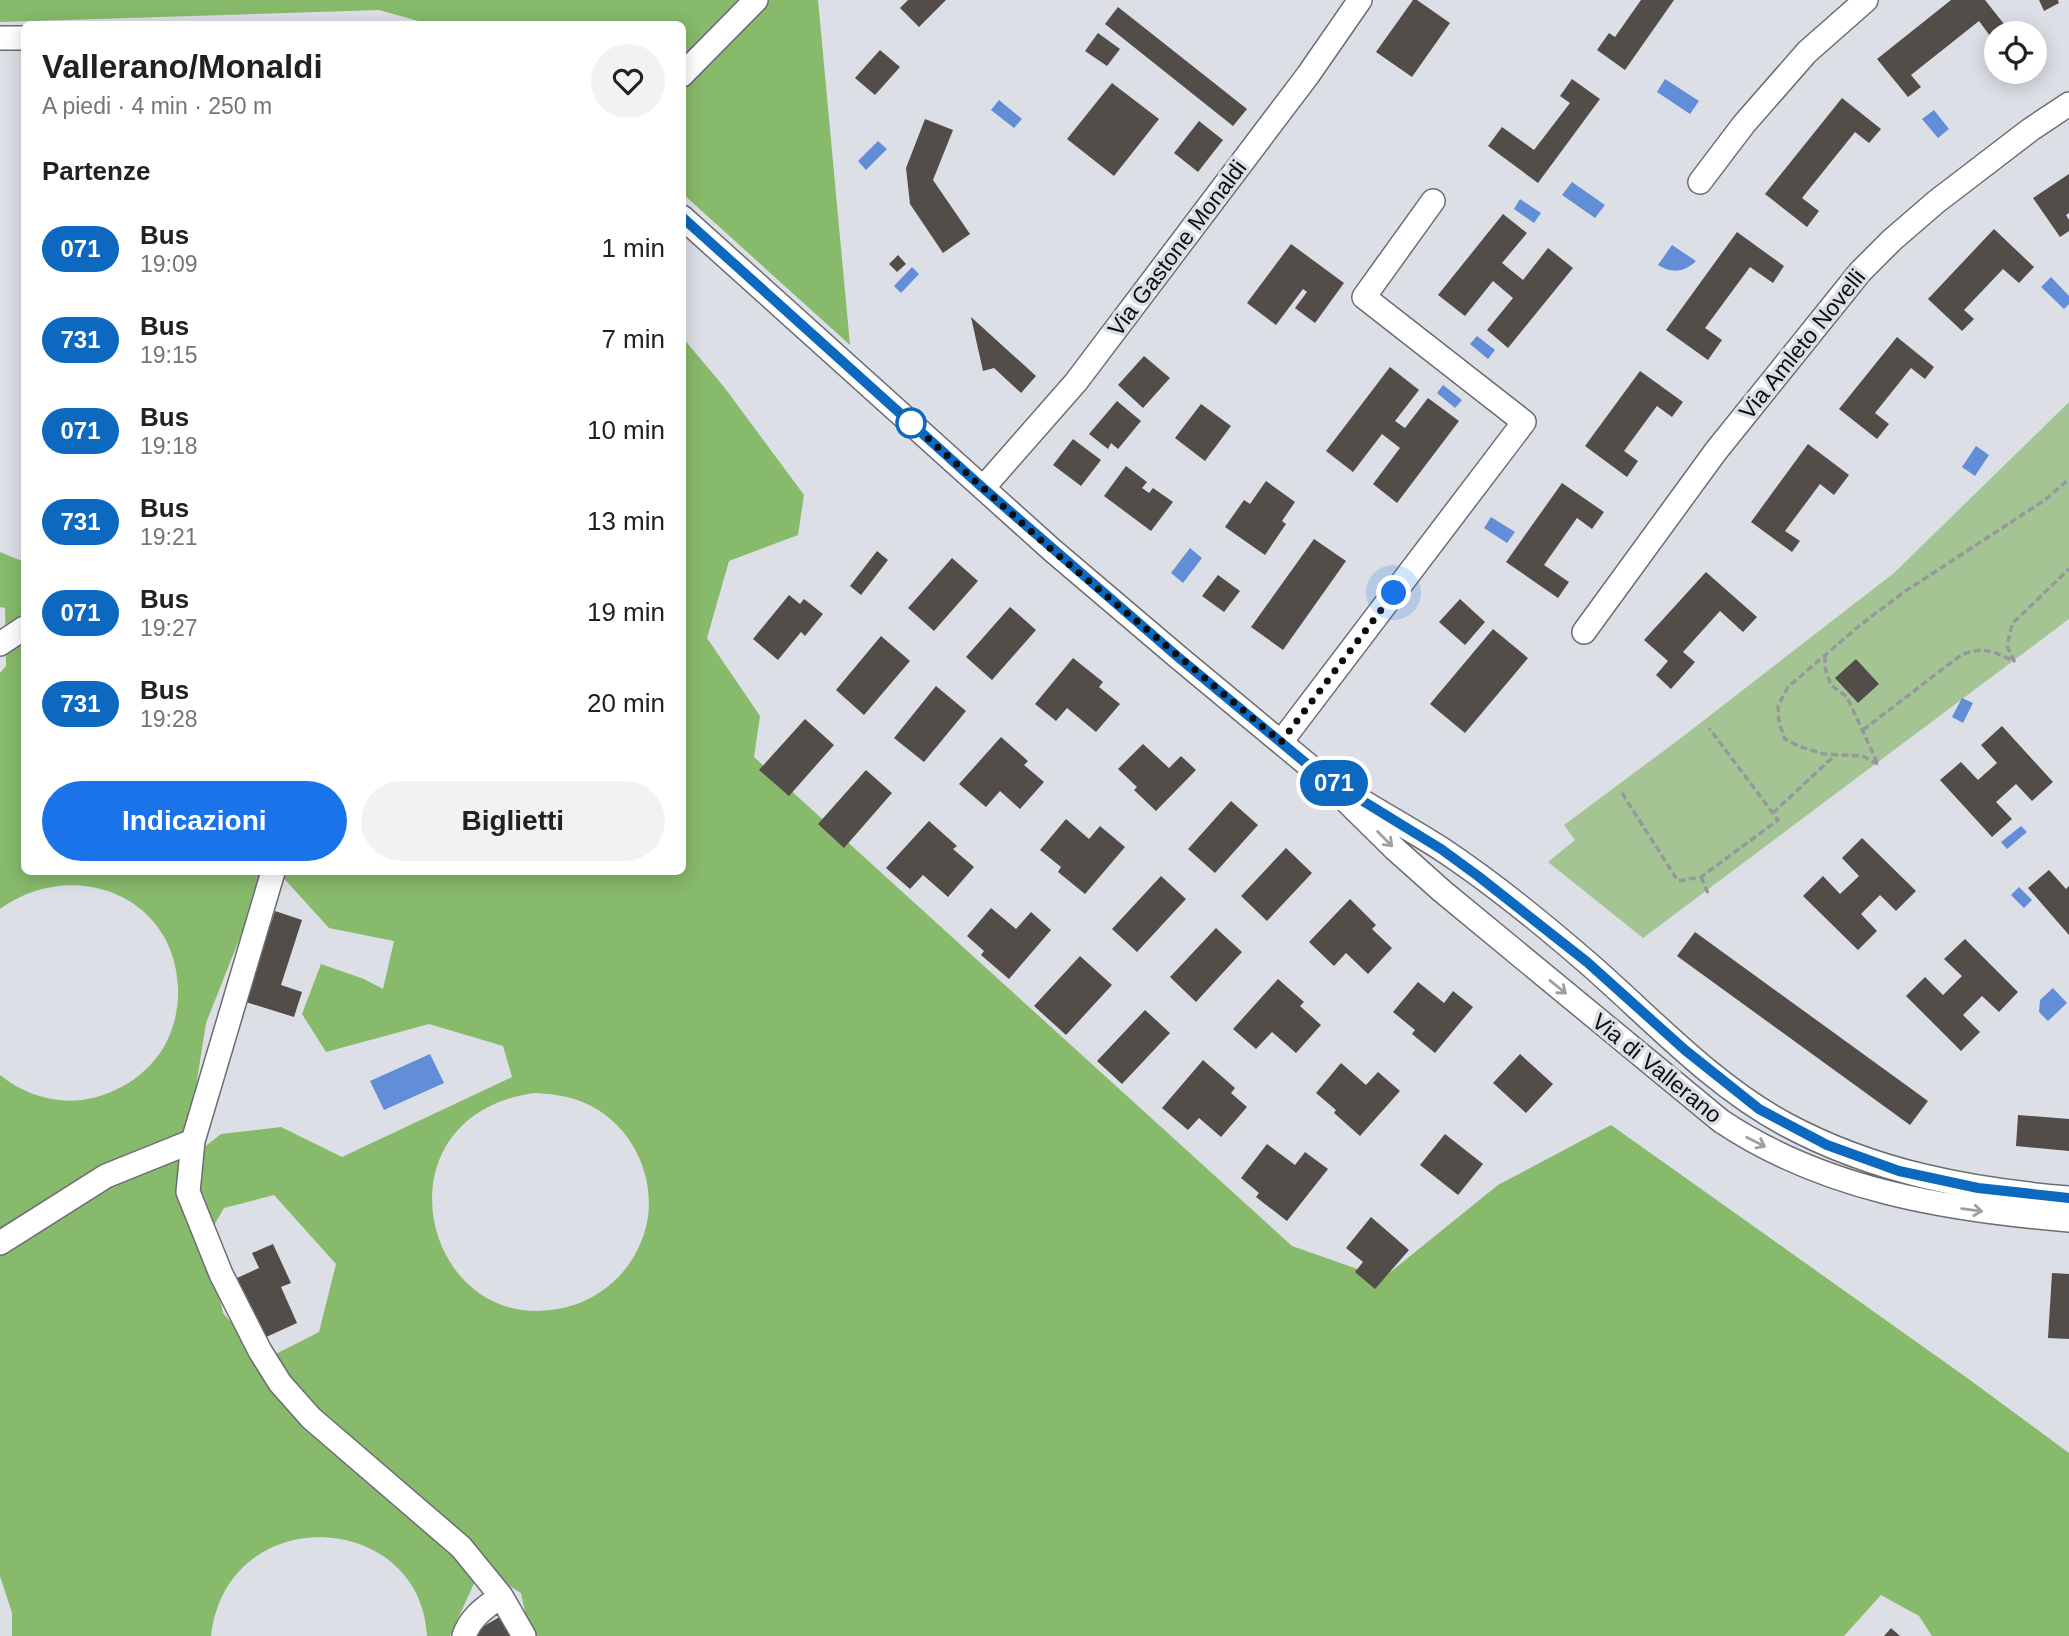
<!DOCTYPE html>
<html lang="it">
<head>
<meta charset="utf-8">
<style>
	body { margin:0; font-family:Arial,sans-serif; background:#f2f2f2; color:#202124; height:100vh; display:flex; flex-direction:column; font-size:26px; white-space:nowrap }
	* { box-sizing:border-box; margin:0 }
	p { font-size:23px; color:#757577 }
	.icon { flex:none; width:38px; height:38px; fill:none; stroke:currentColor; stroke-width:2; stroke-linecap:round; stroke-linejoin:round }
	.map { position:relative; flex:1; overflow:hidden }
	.drawer { position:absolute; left:21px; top:21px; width:665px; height:854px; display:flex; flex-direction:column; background:#fff; border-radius:10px; box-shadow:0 4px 18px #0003 }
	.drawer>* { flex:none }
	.badge { padding:0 14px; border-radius:23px; font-size:24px; line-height:46px }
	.buttons { position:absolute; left:1984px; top:21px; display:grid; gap:14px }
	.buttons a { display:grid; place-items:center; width:63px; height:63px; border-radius:50%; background:#fff; box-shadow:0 4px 18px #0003; font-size:35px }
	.you { position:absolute; width:35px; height:35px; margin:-18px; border:5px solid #fff; border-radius:50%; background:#1a73e8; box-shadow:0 0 0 10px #1a73e833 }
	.map>.badge { position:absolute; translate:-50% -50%; box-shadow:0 0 0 4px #fff }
	h2 { padding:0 21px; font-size:26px; line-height:63px }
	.round { display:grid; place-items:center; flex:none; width:74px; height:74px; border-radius:37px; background:#f2f2f2 }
	.head { display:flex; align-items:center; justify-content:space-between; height:119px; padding:0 21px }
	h1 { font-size:33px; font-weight:700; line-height:52px }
	.button { display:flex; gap:14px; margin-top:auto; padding:14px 21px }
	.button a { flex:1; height:80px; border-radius:42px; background:#1a73e8; color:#fff; font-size:28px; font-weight:700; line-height:80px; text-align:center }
	.button a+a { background:#f2f2f2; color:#202124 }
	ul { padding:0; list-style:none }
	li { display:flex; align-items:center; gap:21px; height:91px; padding:0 21px }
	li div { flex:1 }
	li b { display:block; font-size:26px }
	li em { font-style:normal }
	li .badge { min-width:77px; font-weight:700; text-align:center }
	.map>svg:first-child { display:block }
	.green { fill:#a4c593 }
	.forest { fill:#87ba6b; fill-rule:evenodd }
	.water { fill:#628ed7 }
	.building { fill:#524d49 }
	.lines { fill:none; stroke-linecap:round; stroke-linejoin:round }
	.minor-casing { stroke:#6b6d73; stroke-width:26 }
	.path { stroke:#96989d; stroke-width:3.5; stroke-dasharray:7 3.5; stroke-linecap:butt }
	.minor { stroke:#fff; stroke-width:23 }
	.oneway { stroke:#9e9f9f }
	.line-casing { stroke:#fff; stroke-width:16 }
	.line { stroke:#0c69bf; stroke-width:10 }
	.walk { stroke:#0d0e10; stroke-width:7; stroke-dasharray:0 12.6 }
	.stop-dot { fill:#fff; stroke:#0c69bf; stroke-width:3.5 }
	.labels { text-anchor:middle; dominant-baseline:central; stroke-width:7; stroke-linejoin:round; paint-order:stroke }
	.street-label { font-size:23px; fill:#0d0e10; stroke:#dcdfe5 }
</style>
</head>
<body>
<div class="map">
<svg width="2069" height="1636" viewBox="0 0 2069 1636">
	<rect width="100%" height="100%" fill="#dcdfe5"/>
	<path class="green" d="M 2069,402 L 2069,619 L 1643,938 L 1548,862 L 1575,840 L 1564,825 L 1681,738 L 1894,573 Z"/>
	<path class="forest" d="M 0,0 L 818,0 L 850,345 L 683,194 L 682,24 L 429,24 L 379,10 L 0,22 Z
		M 683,338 L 724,387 L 804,495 L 798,535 L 729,561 L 707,638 L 760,716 L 754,757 L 1292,1246 L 1383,1278 L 1498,1185 L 1611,1125 L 1970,1380 L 2069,1453 L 2069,1636 L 1932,1636 L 1919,1616 L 1881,1595 L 1844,1636 L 530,1636 L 521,1593 L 481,1568 L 450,1636 L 427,1636 C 421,1510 227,1499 211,1636 L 12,1636 L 12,1613 L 0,1576 L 0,1075 C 28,1098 66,1107 100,1096 C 125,1088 145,1074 160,1053 C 173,1034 179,1010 178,987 C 174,894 72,857 0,909 L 0,673 L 6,666 L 5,608 L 0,607 L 0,552 L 24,562 L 24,872 L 266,872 L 206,1023 L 184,1163 L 221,1134 L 281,1127 L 342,1157 L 512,1077 L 503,1046 L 429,1024 L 326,1052 L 302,1014 L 321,964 L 364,979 L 383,989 L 394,941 L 329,928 L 278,872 L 682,872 ZM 535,1093 C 553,1094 570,1096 587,1104 C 637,1127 663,1190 641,1242 C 629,1272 604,1295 574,1305 C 425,1351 365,1116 535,1093 ZM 274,1195 L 336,1264 L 319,1332 L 264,1360 L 223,1313 L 207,1237 L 224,1208 Z"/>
	<path class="water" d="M 1665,79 L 1699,101 L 1690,114 L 1657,92 Z
		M 999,100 L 1022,119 L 1014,128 L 991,110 Z
		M 1934,110 L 1949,129 L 1938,138 L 1922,119 Z
		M 878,141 L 887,149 L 866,170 L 858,161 Z
		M 1572,182 L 1605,205 L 1595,218 L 1562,195 Z
		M 1520,199 L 1541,213 L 1534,223 L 1514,209 Z
		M 1672,245 L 1696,261 C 1685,272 1672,274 1658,265 Z
		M 912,267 L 919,274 L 901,293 L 894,286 Z
		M 2051,277 L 2069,296 L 2069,304 L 2064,309 L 2041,287 Z
		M 1477,336 L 1495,350 L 1488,359 L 1470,344 Z
		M 1443,385 L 1462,400 L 1455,408 L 1437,393 Z
		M 1976,446 L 1989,455 L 1975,476 L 1962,467 Z
		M 1491,517 L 1515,532 L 1507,543 L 1484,528 Z
		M 1190,548 L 1202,558 L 1183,583 L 1171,573 Z
		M 1962,698 L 1973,703 L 1963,723 L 1952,717 Z
		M 2021,826 L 2027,832 L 2007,849 L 2001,842 Z
		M 2019,887 L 2032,900 L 2024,908 L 2011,895 Z
		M 2053,988 L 2067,1003 L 2048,1021 L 2039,1012 L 2040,1000 Z
		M 430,1054 L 444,1083 L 384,1110 L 370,1081 Z"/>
	<path class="building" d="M 908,0 L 946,0 L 919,27 L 900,8 Z
		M 1413,0 L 1417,0 L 1450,23 L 1412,77 L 1376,52 Z
		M 1641,0 L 1674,0 L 1625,70 L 1597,50 L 1609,33 L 1615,37 Z
		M 1951,0 L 1985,0 L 2004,24 L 1990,36 L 1979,21 L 1911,75 L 1921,87 L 1908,97 L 1877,59 Z
		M 2039,0 L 2058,0 L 2059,3 L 2044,11 Z
		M 1118,7 L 1247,109 L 1233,126 L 1105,24 Z
		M 1098,33 L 1120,49 L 1107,66 L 1085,51 Z
		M 880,50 L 900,67 L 875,95 L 855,78 Z
		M 1572,79 L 1600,99 L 1538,183 L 1488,146 L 1502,127 L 1534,150 L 1570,103 L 1560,96 Z
		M 1112,83 L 1159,119 L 1114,176 L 1067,139 Z
		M 1842,98 L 1881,129 L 1869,143 L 1855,132 L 1802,198 L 1819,211 L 1807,227 L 1765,194 Z
		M 925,119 L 953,130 L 933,180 L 970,234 L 943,253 L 910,204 L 906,168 Z
		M 1199,121 L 1223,140 L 1198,172 L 1174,153 Z
		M 2069,174 L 2069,213 L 2066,215 L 2069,220 L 2069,231 L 2060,237 L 2033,198 Z
		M 1503,214 L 1527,233 L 1502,263 L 1523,280 L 1548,248 L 1573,268 L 1508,348 L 1487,330 L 1513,298 L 1493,281 L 1465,316 L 1438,295 Z
		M 1994,229 L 2034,267 L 2019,283 L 2003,269 L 1964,310 L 1974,319 L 1962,331 L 1928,299 Z
		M 1737,232 L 1784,266 L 1773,283 L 1750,267 L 1705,328 L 1722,340 L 1708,360 L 1666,330 Z
		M 1291,244 L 1344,283 L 1315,323 L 1295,308 L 1307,292 L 1303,289 L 1276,325 L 1247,303 Z
		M 898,255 L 906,264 L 897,272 L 889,264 Z
		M 971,317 L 1036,376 L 1021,393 L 994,368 L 983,371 Z
		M 1897,337 L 1934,367 L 1925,379 L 1911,368 L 1875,413 L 1889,424 L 1877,439 L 1839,409 Z
		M 1144,356 L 1170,378 L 1143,408 L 1118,385 Z
		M 1390,367 L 1419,390 L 1395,421 L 1405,428 L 1428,398 L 1459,421 L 1397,503 L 1373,484 L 1400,448 L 1382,434 L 1353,472 L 1326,451 Z
		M 1640,371 L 1683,402 L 1672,417 L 1657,406 L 1624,451 L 1638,461 L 1627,477 L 1585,446 Z
		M 1117,401 L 1141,421 L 1118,449 L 1111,443 L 1108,449 L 1089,434 Z
		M 1201,404 L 1231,426 L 1205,461 L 1175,438 Z
		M 1073,439 L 1101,460 L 1081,486 L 1053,465 Z
		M 1808,444 L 1849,475 L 1834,495 L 1820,484 L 1785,531 L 1800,541 L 1792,552 L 1751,522 Z
		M 1126,466 L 1147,482 L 1142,488 L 1149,493 L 1153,488 L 1173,502 L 1151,531 L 1104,496 Z
		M 1266,481 L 1295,502 L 1282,521 L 1286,524 L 1265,555 L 1225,527 L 1244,500 L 1250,504 Z
		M 1562,483 L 1604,512 L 1592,529 L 1577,518 L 1544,565 L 1569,582 L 1558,598 L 1506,562 Z
		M 1314,539 L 1346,561 L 1283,650 L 1251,627 Z
		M 877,551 L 888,560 L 861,595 L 850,586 Z
		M 952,558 L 978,581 L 934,631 L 908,608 Z
		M 1706,572 L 1757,617 L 1743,632 L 1720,611 L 1683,652 L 1695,662 L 1671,689 L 1656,675 L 1668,661 L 1644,640 Z
		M 1218,575 L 1240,591 L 1224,612 L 1202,596 Z
		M 789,595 L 800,604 L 804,599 L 823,614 L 805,636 L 801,632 L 778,660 L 753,639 Z
		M 1460,599 L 1485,622 L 1465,645 L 1439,622 Z
		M 1010,607 L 1036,630 L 992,680 L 966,657 Z
		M 1493,629 L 1528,658 L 1465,733 L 1430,704 Z
		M 881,636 L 910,661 L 864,715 L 836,690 Z
		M 1073,658 L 1103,682 L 1099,687 L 1120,704 L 1096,732 L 1067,708 L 1056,721 L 1035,704 Z
		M 1856,659 L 1879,684 L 1858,703 L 1835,678 Z
		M 936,686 L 966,711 L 924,762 L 894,738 Z
		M 805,719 L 834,745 L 789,796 L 759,770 Z
		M 2002,726 L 2053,782 L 2032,801 L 2016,784 L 1996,802 L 2012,819 L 1992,837 L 1940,780 L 1961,762 L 1978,780 L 1997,763 L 1981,745 Z
		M 1001,737 L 1028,761 L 1024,765 L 1044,782 L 1020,809 L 1000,791 L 986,807 L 959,784 Z
		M 1143,744 L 1169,768 L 1181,756 L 1196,770 L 1156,811 L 1134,790 L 1137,787 L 1118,769 Z
		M 866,770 L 892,793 L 844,848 L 818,824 Z
		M 1231,801 L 1258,825 L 1215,873 L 1188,849 Z
		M 1066,819 L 1089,839 L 1100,826 L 1125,847 L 1085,894 L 1058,872 L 1061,867 L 1040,850 Z
		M 929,821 L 957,846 L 953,849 L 974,867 L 948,897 L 923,875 L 910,889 L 886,868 Z
		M 1862,838 L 1916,891 L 1896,911 L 1880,895 L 1861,914 L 1877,931 L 1858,950 L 1803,896 L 1823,876 L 1840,894 L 1859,876 L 1842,858 Z
		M 1286,848 L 1312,873 L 1267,921 L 1241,896 Z
		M 2049,870 L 2066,889 L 2069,886 L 2069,935 L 2028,888 Z
		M 1161,876 L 1186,899 L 1137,952 L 1112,929 Z
		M 1350,899 L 1376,925 L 1372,929 L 1392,948 L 1368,974 L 1346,953 L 1334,966 L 1309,942 Z
		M 991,908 L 1016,929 L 1031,912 L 1051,930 L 1009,979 L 981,955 L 984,951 L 967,936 Z
		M 275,911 L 302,920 L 281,985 L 302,992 L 294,1017 L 246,1002 Z
		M 1216,928 L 1242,952 L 1196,1002 L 1170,977 Z
		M 1695,932 L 1928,1101 L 1910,1125 L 1677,956 Z
		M 1965,939 L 2018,992 L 1999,1012 L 1982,996 L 1963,1015 L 1980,1032 L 1961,1051 L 1906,996 L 1925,977 L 1943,995 L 1962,976 L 1944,959 Z
		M 1080,956 L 1112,985 L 1066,1035 L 1034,1006 Z
		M 1278,979 L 1304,1002 L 1300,1006 L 1321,1025 L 1296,1053 L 1272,1032 L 1256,1049 L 1233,1029 Z
		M 1418,982 L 1444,1003 L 1453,991 L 1473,1007 L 1435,1053 L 1412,1034 L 1415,1030 L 1393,1012 Z
		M 1145,1010 L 1170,1033 L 1122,1084 L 1097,1061 Z
		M 1520,1054 L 1553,1084 L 1526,1113 L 1493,1083 Z
		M 1203,1060 L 1235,1088 L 1231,1093 L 1247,1107 L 1221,1137 L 1199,1118 L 1188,1130 L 1162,1108 Z
		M 1341,1063 L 1366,1085 L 1378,1072 L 1400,1091 L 1360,1136 L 1334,1113 L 1336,1110 L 1316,1093 Z
		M 2018,1115 L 2069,1119 L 2069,1151 L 2016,1146 Z
		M 1445,1134 L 1483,1164 L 1458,1195 L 1420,1165 Z
		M 1267,1144 L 1295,1165 L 1305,1152 L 1328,1169 L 1287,1221 L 1256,1197 L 1259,1193 L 1241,1178 Z
		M 1371,1217 L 1409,1250 L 1375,1289 L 1355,1272 L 1363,1262 L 1346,1248 Z
		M 273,1244 L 291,1283 L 281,1287 L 297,1323 L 264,1338 L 237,1278 L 259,1268 L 252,1253 Z
		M 2052,1273 L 2069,1274 L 2069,1339 L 2048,1338 Z
		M 503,1615 L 516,1636 L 471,1636 L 470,1634 Z
		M 1891,1628 L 1900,1636 L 1884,1636 Z"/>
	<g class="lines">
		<g class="minor-casing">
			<path id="minor" d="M 0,38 L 24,38
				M 682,75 L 756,0
				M 1700,182 L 1744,124 L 1807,52 L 1866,0
				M 682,217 L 1052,550 L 1178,657 L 1319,774 L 1395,849 L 1442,891 L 1721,1121 C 1824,1190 1948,1210 2069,1220
				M 983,488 L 1076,382 L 1308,75 L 1360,0
				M 1584,632 L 1716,451 L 1860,272 L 1892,240 L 1936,202 L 2030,130 L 2069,104
				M 0,644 L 24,628
				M 1281,742 L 1524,422 L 1364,297 L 1433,201
				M 1357,798 C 1386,816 1415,832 1443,850 C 1494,884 1543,924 1589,964 C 1652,1019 1711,1084 1785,1124 C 1874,1172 1970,1190 2069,1198
				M 273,872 L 193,1141 L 188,1192 L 221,1274 L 260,1351 L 280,1383 L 311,1418 L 461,1547 L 501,1596 L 524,1636
				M 0,1243 L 106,1176 L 193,1141
				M 464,1636 C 470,1617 486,1607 501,1596"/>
		</g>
		<path class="path" d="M 1825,656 L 1825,668 L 1831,685 L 1847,697 L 1877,762
			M 1863,730 L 1961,655 C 1984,646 1992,651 2014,661 L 2007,646 L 2012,624 L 2069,569
			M 1878,764 L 1862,756 L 1824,754 L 1798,746 L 1785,739 L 1779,723 L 1778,706 L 1788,687 L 1859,626 L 1904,592 L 2045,500 L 2069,479
			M 1622,793 L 1678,881 L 1701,877 L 1778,820 L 1709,728
			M 1773,813 L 1835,755
			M 1701,877 L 1708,893"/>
		<use href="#minor" class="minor"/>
	</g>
	<defs><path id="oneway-shaft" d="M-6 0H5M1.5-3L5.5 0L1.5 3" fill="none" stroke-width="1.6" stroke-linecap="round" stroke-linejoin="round" transform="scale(1.75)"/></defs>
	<g class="oneway">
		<use href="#oneway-shaft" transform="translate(1385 839) rotate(45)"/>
		<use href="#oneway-shaft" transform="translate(1558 987) rotate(39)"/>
		<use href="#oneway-shaft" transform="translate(1756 1142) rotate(27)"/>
		<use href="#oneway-shaft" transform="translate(1972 1210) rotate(8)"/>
	</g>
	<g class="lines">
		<g class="line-casing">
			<path id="line" d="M 682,217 L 983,488 L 1178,657 L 1319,774 L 1441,849 L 1478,876 L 1587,962 L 1685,1050 L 1759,1109 L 1827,1145 L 1899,1171 L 1978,1188 L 2069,1198"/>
		</g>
		<use href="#line" class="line"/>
		<path class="walk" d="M 911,423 L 901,414 L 1052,550 L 1281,742 L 1394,593"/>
	</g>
	<circle class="stop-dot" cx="911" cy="423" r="14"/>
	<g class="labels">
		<g class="street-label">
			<text transform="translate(1177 248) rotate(-53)">Via Gastone Monaldi</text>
			<text transform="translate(1802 344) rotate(-51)">Via Amleto Novelli</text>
			<text transform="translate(1657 1068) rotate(39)">Via di Vallerano</text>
		</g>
	</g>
</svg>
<div class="buttons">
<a><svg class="icon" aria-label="locate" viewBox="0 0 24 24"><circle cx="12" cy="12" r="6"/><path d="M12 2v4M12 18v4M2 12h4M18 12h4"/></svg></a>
</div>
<div class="you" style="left:1394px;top:593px"></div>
<b class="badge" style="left:1334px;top:783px;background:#0c69bf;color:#fff">071</b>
<section class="drawer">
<div class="head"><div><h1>Vallerano/Monaldi</h1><p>A piedi · 4 min · 250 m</p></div><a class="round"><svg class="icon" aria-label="heart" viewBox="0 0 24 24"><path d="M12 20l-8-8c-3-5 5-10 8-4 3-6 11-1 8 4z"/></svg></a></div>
<h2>Partenze</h2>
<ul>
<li><span class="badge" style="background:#0c69bf;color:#fff">071</span><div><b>Bus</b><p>19:09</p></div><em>1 min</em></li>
<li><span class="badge" style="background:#0c69bf;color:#fff">731</span><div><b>Bus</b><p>19:15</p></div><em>7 min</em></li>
<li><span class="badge" style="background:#0c69bf;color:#fff">071</span><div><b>Bus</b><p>19:18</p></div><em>10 min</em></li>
<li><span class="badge" style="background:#0c69bf;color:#fff">731</span><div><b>Bus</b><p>19:21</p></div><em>13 min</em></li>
<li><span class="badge" style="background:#0c69bf;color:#fff">071</span><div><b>Bus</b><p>19:27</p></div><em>19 min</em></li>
<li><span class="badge" style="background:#0c69bf;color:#fff">731</span><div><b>Bus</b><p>19:28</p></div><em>20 min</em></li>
</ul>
<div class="button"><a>Indicazioni</a><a>Biglietti</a></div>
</section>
</div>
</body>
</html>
